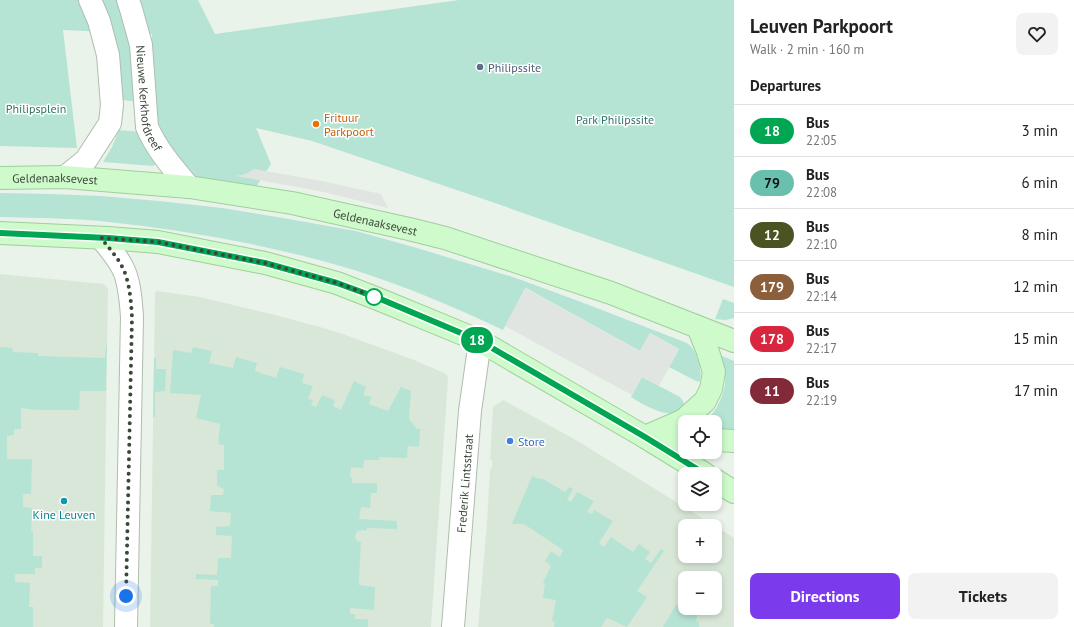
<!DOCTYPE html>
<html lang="en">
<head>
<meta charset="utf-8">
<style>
	body { margin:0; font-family:"PT Sans",sans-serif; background:#f2f2f2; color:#222; height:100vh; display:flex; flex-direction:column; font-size:15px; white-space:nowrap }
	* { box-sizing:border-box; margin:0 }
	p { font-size:13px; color:#767676 }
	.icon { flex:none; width:22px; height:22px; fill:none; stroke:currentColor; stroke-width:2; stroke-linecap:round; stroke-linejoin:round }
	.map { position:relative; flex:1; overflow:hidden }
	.panel { display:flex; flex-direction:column; background:#fff; width:340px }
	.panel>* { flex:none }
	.badge { padding:0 8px; border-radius:13px; font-size:14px; line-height:26px }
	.buttons { position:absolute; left:678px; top:415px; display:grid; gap:8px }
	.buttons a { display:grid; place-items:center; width:44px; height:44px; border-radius:8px; background:#fff; box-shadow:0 2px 6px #0003; font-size:20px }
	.you { position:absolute; width:20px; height:20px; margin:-10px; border:3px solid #fff; border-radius:50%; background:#1a73e8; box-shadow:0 0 0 6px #1a73e833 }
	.map>.badge { position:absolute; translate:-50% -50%; box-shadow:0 0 0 2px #fff }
	h2 { padding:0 16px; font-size:15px; line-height:36px }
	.round { display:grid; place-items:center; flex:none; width:42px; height:42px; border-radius:8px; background:#f2f2f2 }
	.summary { display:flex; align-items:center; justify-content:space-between; height:68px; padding:0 16px }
	h1 { font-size:19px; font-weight:800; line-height:30px }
	.primary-button { display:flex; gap:8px; margin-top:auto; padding:8px 16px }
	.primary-button a { flex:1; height:46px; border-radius:8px; background:#7c3aed; color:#fff; font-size:16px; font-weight:800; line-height:46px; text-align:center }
	.primary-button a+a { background:#f2f2f2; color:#222 }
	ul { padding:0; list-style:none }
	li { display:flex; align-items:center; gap:12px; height:52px; padding:0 16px; border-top:1px solid #e0e0e0 }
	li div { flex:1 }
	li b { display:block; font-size:15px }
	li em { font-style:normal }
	li .badge { min-width:44px; font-weight:700; text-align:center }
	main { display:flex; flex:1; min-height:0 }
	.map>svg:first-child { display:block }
	.residential { fill:#d9e7d8; fill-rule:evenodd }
	.green { fill:#b5e4d4 }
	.parking { fill:#e1e5e1 }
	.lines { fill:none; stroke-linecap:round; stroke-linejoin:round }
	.street-casing { stroke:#afbeac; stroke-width:24 }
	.secondary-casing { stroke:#9fcf9c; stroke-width:24 }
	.street { stroke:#fff; stroke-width:22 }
	.secondary { stroke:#cefacc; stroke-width:22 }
	.line-casing { stroke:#fff; stroke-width:9 }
	.line { stroke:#00a651; stroke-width:6 }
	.walk { stroke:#3b4738; stroke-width:4; stroke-dasharray:0 7.2 }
	.service-dot { fill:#5c6f8a; stroke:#fff; stroke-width:1.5 }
	.food-dot { fill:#e8710a; stroke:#fff; stroke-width:1.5 }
	.stop-dot { fill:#fff; stroke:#00a651; stroke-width:2 }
	.shop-dot { fill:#3f7fe0; stroke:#fff; stroke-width:1.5 }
	.culture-dot { fill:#0f9aa8; stroke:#fff; stroke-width:1.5 }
	.labels { text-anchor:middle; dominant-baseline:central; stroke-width:3; stroke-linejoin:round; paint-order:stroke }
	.service-label { font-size:12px; fill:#4e5e75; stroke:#fff; text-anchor:start }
	.street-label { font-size:12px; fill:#3b4738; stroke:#fff }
	.park-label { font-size:12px; fill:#2f7468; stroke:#fff }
	.food-label { font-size:12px; fill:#c56008; stroke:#fff; text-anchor:start }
	.shop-label { font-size:12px; fill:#366cbe; stroke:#fff; text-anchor:start }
	.culture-label { font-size:12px; fill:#0d838f; stroke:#fff }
</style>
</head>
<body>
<main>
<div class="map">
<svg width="734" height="627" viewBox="0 0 734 627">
	<rect width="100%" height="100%" fill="#eaf3e9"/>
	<path class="residential" d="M 0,274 L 104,284 L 108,289 L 103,627 L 0,627 Z
		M 157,291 L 200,297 L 271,314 L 320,327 L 343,334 L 414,360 L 444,373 L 447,375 L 448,379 L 431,627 L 150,627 L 155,293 Z
		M 503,400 L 576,440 L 715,526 L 685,526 L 685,556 L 715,556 L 715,526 L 734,538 L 734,627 L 478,627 L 487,523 L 490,469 L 492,468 L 492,460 L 490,460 L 493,407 ZM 685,578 L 715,578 L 715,608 L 685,608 Z"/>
	<path class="green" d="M 0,0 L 198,0 L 215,34 L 459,0 L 734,0 L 734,287 L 489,201 L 312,141 L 256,128 L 271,164 L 250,196 L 189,187 L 147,127 L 152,34 L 128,33 L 133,55 L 137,102 L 117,99 L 108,32 L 63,30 L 77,148 L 0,146 Z
		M 119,130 L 142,132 L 158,163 L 153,166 L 103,162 L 112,147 Z
		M 0,193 L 50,194 L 101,196 L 159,201 L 222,208 L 289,219 L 356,231 L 417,248 L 516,278 L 589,305 L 687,343 C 689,345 691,346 692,348 C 697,354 704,375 699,382 L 696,381 L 669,367 L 679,349 L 650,333 L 640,351 L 526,288 L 503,330 C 455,307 405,286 354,270 C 271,245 186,230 100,221 C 67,218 33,218 0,217 Z
		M 723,299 L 734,303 L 734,318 L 726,320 L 715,319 Z
		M 106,345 L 107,345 L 106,391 L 80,391 L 79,410 L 37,410 L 21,408 L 21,429 L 14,429 L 14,435 L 7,436 L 7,459 L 32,459 L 31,494 L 23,494 L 23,507 L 32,508 L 31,531 L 33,531 L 33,556 L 42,556 L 42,568 L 35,568 L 35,574 L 15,574 L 15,582 L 30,583 L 29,607 L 33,607 L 33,627 L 0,627 L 0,347 L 12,348 L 13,352 L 38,353 L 38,356 L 105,358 Z
		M 193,347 L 212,351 L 209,363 L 233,368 L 236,357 L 257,363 L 255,371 L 276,378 L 280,367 L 304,374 L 302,383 L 313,386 L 308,399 L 313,400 L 311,405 L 316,407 L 322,395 L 335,400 L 333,406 L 341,410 L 354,381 L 366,387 L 363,395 L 372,397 L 369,404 L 388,411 L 401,387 L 411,391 L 409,419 L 417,429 L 420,429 L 419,447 L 408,446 L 407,458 L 379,457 L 379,460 L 364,460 L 363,468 L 351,467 L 350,477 L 352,478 L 352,483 L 377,483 L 377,493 L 371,493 L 370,508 L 361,507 L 359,519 L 397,521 L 397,529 L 367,528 L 367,530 L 358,531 L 356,533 L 355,538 L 357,541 L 361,542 L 359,578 L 359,585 L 375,587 L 374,610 L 350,608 L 350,614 L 355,614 L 355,619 L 368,619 L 368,627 L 214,627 L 214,624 L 210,624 L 211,586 L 218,586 L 218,580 L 196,579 L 196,574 L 217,575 L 218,558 L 231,558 L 232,536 L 216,535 L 216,527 L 230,526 L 231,513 L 210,511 L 211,495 L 223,495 L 224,489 L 217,486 L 217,470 L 224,470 L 224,445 L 218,444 L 220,424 L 196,418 L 201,395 L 170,393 L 173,350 L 191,353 Z
		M 720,355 L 734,361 L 734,430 L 715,428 L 715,422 L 706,422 C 717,409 727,392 725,374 C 724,368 722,361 720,355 Z
		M 154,358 L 156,358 L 156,369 L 166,369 L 165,391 L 155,392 L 155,417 L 153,417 Z
		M 642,377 L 680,397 C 684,402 685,404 683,409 C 680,410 677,412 674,413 C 663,416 640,403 631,397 Z
		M 532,476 L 540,479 L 541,478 L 565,492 L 569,487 L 573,489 L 567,500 L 571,502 L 577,492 L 594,501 L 587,512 L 592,514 L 594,510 L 613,521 L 599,543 L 604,547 L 611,537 L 633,552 L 639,544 L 650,552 L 645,559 L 651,563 L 661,549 L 664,551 L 637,591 L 647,597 L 627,627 L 607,618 L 601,627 L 554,627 L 555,622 L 552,621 L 556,600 L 543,598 L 545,584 L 543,583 L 551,566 L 545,561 L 551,551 L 560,557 L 563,550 L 524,524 L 512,524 Z
		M 676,605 L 685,607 L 685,608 L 699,609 L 696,621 L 699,622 L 699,627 L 663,627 Z"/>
	<path class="parking" d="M 254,169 L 322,181 L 381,194 L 388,208 L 319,191 L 236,176 L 246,174 Z
		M 525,288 L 640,351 L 650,333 L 679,349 L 659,386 L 642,377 L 632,395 L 505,326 Z"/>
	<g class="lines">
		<g class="street-casing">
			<g id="street">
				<path id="s1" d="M 128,0 L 131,9 L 141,45 L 147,127 C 157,150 173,168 189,187"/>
				<path d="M 65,177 L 86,160 L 110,123 L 112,105 L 108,55 L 99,21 L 90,0"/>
				<path d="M 101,238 C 110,249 120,260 125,273 C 130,287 131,302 132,317 L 126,627"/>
				<path id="s2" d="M 453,627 L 470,411 L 480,341"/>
			</g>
		</g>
		<g class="secondary-casing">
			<g id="secondary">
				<path id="s3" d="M 0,178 L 65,177 L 189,187 L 292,203 L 409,229 L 445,238 L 611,293 L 734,341"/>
				<path d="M 0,233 L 108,238 L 158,242 L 265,263 L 337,283 L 378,299 L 480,341 L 645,437 L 705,474"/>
				<path d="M 645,437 L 684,420 L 705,401 L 711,389 L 714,372 L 708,352 L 698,327"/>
				<path d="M 650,437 L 685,439"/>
				<path d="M 715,440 L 734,441"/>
				<path d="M 715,480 L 734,492"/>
			</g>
		</g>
		<use href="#street" class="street"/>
		<use href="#secondary" class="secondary"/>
	</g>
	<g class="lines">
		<g class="line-casing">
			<path id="line" d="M 0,233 L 108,238 L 158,242 L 265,263 L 337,283 L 378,298 L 480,341 L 645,437 L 705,474"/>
		</g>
		<use href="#line" class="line"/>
		<path class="walk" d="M 126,596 L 132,317 C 131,302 130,287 125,273 C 120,260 110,249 101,238 L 158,242 L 265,263 L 337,283 L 378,298 L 374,297"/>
	</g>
	<circle class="service-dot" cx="480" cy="67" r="4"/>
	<circle class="food-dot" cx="316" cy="124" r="4"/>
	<circle class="stop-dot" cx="374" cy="297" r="8"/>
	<circle class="shop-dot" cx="510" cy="441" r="4"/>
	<circle class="culture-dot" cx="64" cy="501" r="4"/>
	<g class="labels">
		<g class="service-label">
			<text x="488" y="67">Philipssite</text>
		</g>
		<g class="street-label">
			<text stroke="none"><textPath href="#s1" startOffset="101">Nieuwe Kerkhofdreef</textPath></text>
			<text stroke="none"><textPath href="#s3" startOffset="55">Geldenaaksevest</textPath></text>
			<text stroke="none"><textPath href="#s3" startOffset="379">Geldenaaksevest</textPath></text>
			<text stroke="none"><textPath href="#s2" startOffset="144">Frederik Lintsstraat</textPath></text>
		</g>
		<g class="park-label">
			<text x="36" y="108">Philipsplein</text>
			<text x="615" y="119">Park Philipssite</text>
		</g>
		<g class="food-label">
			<text x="324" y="117">Frituur<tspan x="324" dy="14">Parkpoort</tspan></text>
		</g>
		<g class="shop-label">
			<text x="518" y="441">Store</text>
		</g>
		<g class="culture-label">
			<text x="64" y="514">Kine Leuven</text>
		</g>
	</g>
</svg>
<div class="buttons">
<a><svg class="icon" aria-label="locate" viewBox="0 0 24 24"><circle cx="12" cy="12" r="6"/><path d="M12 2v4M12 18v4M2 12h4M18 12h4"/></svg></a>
<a><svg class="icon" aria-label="layers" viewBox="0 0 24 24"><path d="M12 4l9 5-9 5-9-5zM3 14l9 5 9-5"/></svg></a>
<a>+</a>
<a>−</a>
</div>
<div class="you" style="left:126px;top:596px"></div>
<b class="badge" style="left:477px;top:340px;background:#00a651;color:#fff">18</b>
</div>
<section class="panel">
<div class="summary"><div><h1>Leuven Parkpoort</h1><p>Walk · 2 min · 160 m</p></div><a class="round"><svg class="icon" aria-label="heart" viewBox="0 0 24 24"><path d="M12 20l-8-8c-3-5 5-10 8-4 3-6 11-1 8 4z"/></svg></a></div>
<h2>Departures</h2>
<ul>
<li><span class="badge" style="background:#00a651;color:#fff">18</span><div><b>Bus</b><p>22:05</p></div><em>3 min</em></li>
<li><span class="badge" style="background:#69c0ac;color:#111">79</span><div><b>Bus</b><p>22:08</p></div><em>6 min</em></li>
<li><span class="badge" style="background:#4a5321;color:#fff">12</span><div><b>Bus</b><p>22:10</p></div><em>8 min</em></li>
<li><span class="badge" style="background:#8b5e3c;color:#fff">179</span><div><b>Bus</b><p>22:14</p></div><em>12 min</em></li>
<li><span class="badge" style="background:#d7263d;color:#fff">178</span><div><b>Bus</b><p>22:17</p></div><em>15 min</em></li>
<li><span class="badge" style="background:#822a3a;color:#fff">11</span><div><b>Bus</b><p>22:19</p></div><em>17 min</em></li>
</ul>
<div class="primary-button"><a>Directions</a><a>Tickets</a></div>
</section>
</main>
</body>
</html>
